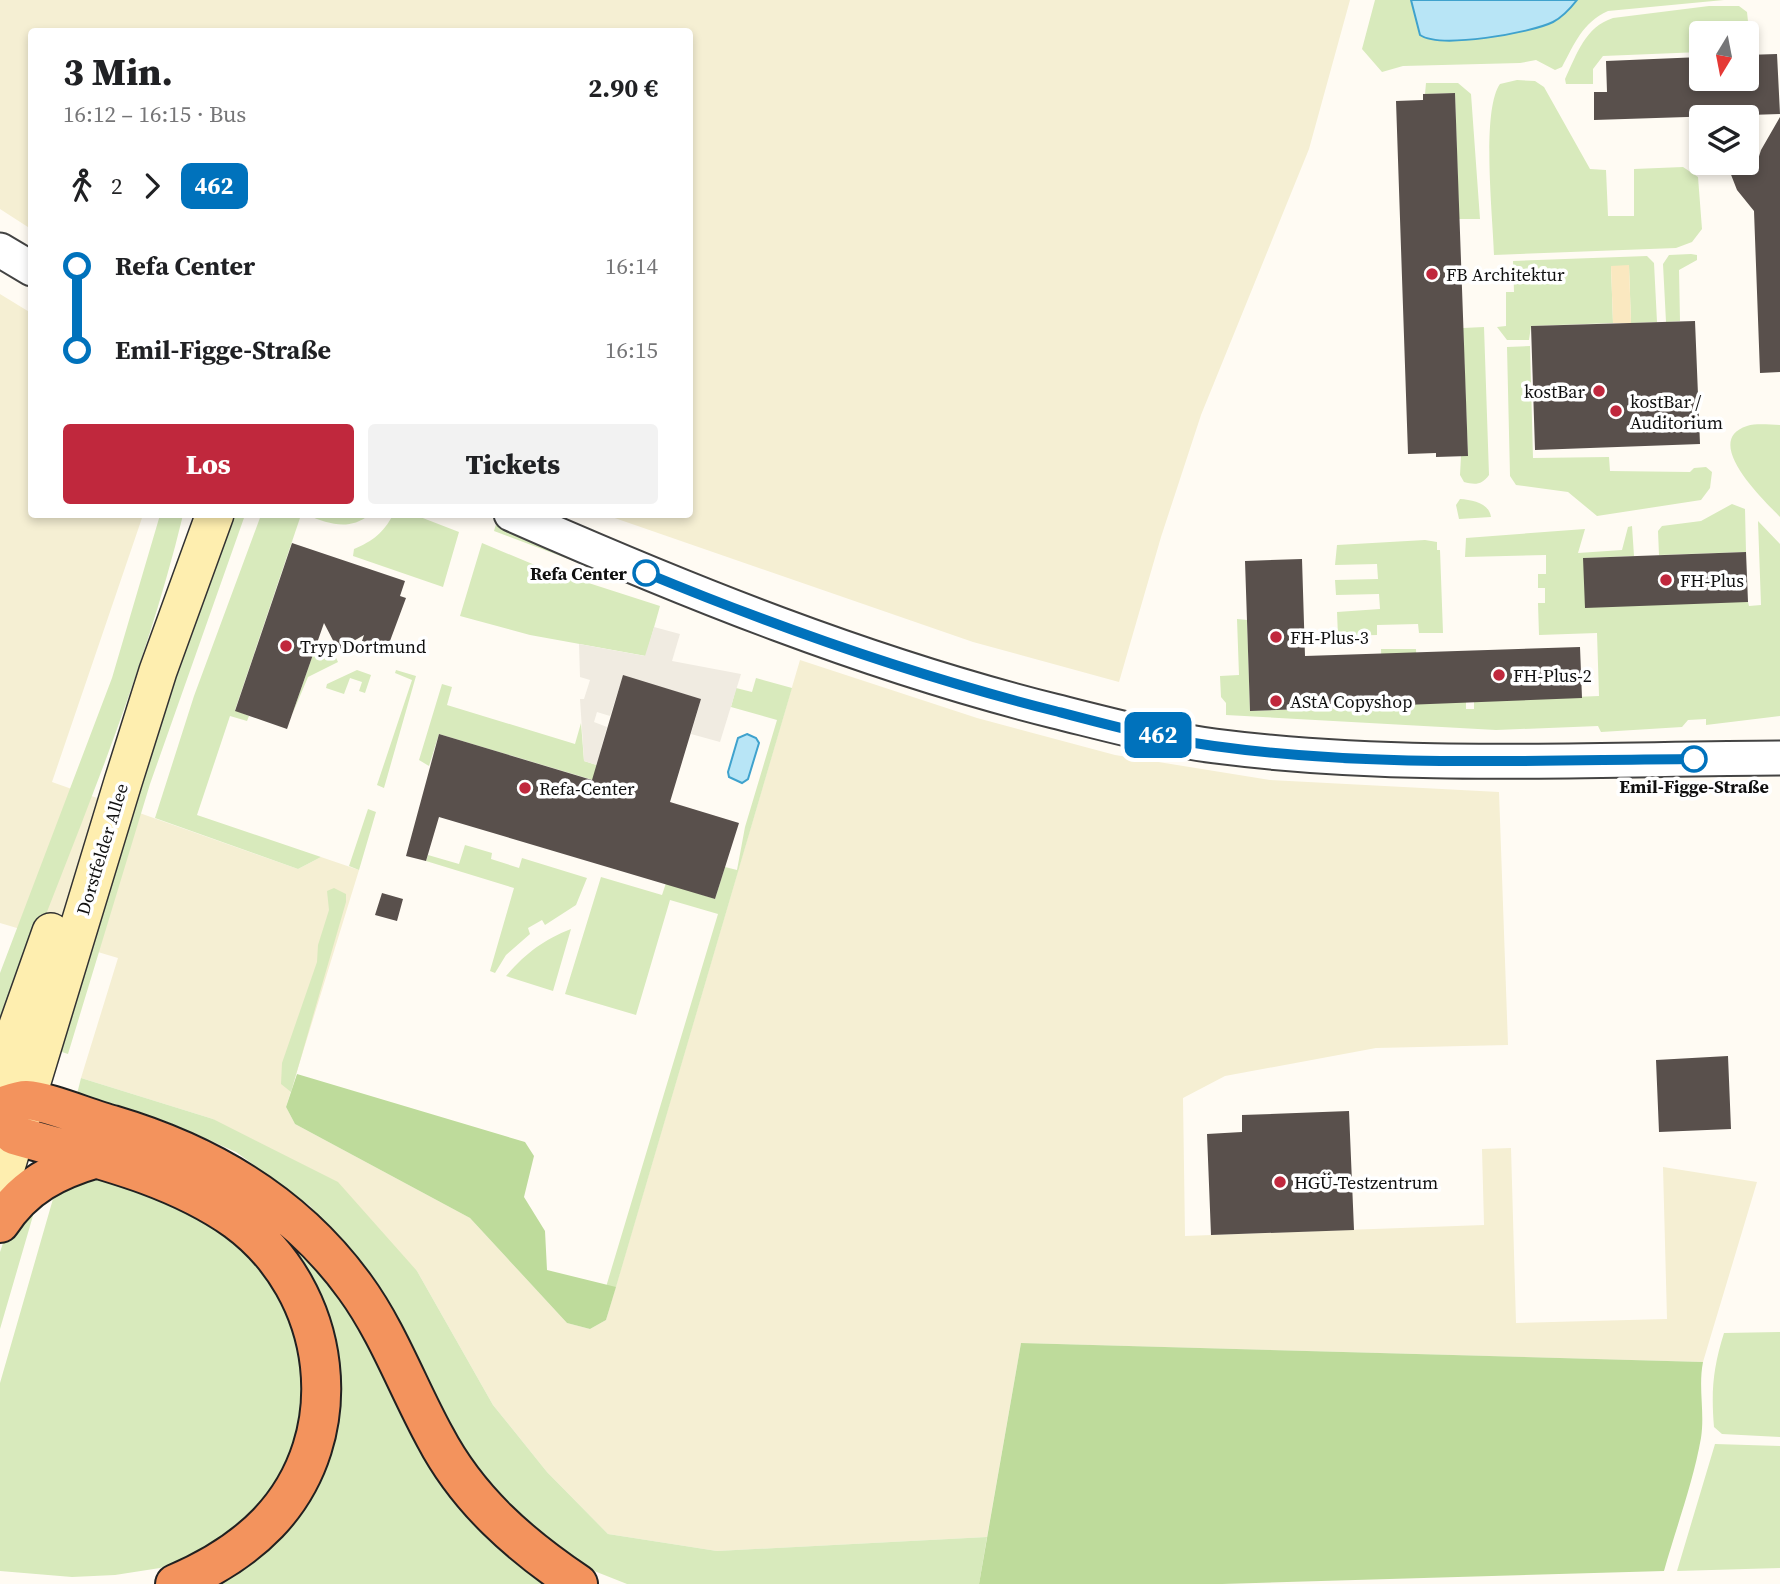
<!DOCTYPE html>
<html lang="de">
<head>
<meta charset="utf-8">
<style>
	body { margin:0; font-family:"Source Serif 4",serif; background:#f2f2f2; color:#202124; height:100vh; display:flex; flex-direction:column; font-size:26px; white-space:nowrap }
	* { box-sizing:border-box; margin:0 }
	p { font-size:23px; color:#757577 }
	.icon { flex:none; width:38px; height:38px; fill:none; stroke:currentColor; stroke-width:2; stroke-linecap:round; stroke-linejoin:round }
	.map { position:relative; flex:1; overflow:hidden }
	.side { position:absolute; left:28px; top:28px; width:665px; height:490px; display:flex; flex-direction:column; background:#fff; border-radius:7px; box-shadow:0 4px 10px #0003 }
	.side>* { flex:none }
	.badge { padding:0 14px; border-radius:10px; font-size:24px; line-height:46px }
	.needle { width:46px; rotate:190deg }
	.controls { position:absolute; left:1689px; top:21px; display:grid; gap:14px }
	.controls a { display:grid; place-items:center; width:70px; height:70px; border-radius:7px; background:#fff; box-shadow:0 4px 10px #0003; font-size:35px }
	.map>.badge { position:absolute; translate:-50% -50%; box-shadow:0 0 0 4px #fff }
	.legs { display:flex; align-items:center; gap:10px; height:77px; padding:0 35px; font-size:23px }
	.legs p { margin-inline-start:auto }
	.overview { display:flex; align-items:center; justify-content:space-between; height:119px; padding:0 35px }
	h1 { font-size:38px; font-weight:800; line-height:52px }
	.button { display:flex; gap:14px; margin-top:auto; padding:14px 35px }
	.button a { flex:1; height:80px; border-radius:7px; background:#c0283d; color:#fff; font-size:28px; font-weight:800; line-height:80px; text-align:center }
	.button a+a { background:#f2f2f2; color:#202124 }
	ul { padding:0 35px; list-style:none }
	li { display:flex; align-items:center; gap:24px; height:84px; font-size:26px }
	li i { display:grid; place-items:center; width:10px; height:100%; margin:0 9px; background:currentColor }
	li i::after { content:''; width:18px; height:18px; margin:-9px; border:5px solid; border-radius:50%; background:#fff }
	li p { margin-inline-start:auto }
	li:first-child i { background:linear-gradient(#0000 50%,currentColor 0) }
	li:last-child i { background:linear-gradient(currentColor 50%,#0000 0) }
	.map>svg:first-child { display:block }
	.farmland { fill:#f5efd3 }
	.green { fill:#d8eabc }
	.forest { fill:#bedb9b }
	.sand { fill:#fae8c0 }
	.plaza { fill:#f0ebe1 }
	.water { fill:#b8e5f6; stroke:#3fa2cd; stroke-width:2 }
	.building { fill:#59504c }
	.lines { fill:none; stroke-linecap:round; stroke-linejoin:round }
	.tertiary-casing { stroke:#434343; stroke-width:37 }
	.secondary-casing { stroke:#323232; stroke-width:40 }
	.motorway-casing { stroke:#212121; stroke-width:42 }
	.tertiary { stroke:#fff; stroke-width:33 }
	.secondary { stroke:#feeeaf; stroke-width:37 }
	.motorway { stroke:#f3935d; stroke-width:38 }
	.line-1-casing { stroke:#fff; stroke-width:16 }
	.line-1 { stroke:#0072bc; stroke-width:10 }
	.poi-dot { fill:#c0283d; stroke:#fff; stroke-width:2.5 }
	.stop-1-dot { fill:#fff; stroke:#0072bc; stroke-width:3.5 }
	.labels { text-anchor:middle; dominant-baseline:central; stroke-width:7; stroke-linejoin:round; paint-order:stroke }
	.poi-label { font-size:18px; fill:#101010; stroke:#fff; text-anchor:start }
	.stop-label { font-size:18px; font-weight:bold; fill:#101010; stroke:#fff; text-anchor:end }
	.street-label { font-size:18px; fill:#101010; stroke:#fff }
</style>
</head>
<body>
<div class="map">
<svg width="1780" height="1584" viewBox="0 0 1780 1584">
	<rect width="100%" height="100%" fill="#fffbf3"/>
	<path class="farmland" d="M 0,0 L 1350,0 L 1309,149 L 1201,415 L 1161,537 L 1119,682 L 973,642 L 606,515 L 690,514 L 690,32 L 32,32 L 31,229 L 0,209 Z
		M 0,294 L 31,313 L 32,514 L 143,515 L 52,782 L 298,869 L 321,857 L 359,870 L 286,1107 L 295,1124 L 470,1218 L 567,1323 L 590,1329 L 606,1320 L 800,660 L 977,718 L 1115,755 L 1270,780 L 1499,792 L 1508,1045 L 1376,1048 L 1225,1076 L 1183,1098 L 1185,1236 L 1484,1225 L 1482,1149 L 1511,1148 L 1516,1323 L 1667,1319 L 1663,1167 L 1757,1182 L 1703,1362 L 1021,1343 L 987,1537 L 717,1551 L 608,1534 L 547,1472 L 493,1405 L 417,1271 L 213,1119 L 81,1078 L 118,958 L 0,923 Z"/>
	<path class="green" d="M 1375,0 L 1724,0 L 1608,11 C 1582,23 1575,43 1562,67 L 1555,70 L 1536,60 L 1520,63 L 1403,66 L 1382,72 L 1362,49 Z
		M 1709,6 L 1739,6 L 1747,12 L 1751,50 L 1747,50 L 1746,33 L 1701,33 L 1701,52 L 1603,56 L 1593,69 L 1593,84 L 1566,84 L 1565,79 C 1577,54 1585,27 1613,18 Z
		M 1517,80 L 1535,81 L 1544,87 L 1590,169 L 1606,170 L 1608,216 L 1634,216 L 1634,169 L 1683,167 L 1698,177 L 1702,229 L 1692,242 L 1676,248 L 1494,255 C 1493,218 1481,111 1500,84 Z
		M 1426,83 L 1458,83 L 1471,94 L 1480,219 L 1459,219 L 1455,93 L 1425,94 Z
		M 1691,254 L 1697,255 L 1697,260 L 1679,270 L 1680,321 L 1666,322 L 1663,264 L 1669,255 Z
		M 1647,256 L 1654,263 L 1657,322 L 1631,323 L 1629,266 L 1611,266 L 1613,323 L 1531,326 L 1529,340 L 1507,340 L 1497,327 L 1506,326 L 1506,292 L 1514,292 L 1513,261 Z
		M 1484,327 L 1489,475 C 1482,485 1475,485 1464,482 L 1460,475 L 1461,456 L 1468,456 L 1463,328 Z
		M 1530,346 L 1533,458 L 1609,457 L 1610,471 L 1690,472 L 1694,468 L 1706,467 L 1712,472 L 1710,488 L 1701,500 L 1597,516 L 1568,492 L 1516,485 L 1510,476 L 1507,347 Z
		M 1780,425 L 1780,517 C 1766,502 1700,441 1747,426 C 1757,423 1770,425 1780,425 Z
		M 1460,499 C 1473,500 1489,503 1491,517 L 1459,519 L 1456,505 Z
		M 1732,504 L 1745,509 L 1746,552 L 1659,555 L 1658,531 L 1662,526 L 1701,521 Z
		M 160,515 L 183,515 C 140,693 64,862 0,1034 L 0,973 L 112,678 Z
		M 223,515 L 245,515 L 150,784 L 68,1054 L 53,1049 Z
		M 261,515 L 301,515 L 235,710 L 249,716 L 247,721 L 230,716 L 197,815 L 321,857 L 298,869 L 155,818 L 194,696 Z
		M 307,515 L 369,514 L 369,515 C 349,531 329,524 307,515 Z
		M 393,515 L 415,515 L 459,532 L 443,587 L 353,556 L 354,549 C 373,541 383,533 393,515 Z
		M 1758,521 L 1780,544 L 1780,716 L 1706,725 L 1706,719 L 1688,720 L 1682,727 L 1601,732 L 1598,726 L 1496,730 L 1226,715 L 1226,703 L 1221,697 L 1220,676 L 1239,675 L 1237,619 L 1247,620 L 1250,711 L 1383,706 L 1381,649 L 1416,649 L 1418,703 L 1466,701 L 1466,709 L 1474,709 L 1474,701 L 1599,696 L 1597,633 L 1539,635 L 1538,603 L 1545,603 L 1545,588 L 1538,588 L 1538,574 L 1546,574 L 1546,555 L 1465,557 L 1466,538 L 1585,529 L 1578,553 L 1622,550 L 1628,527 L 1632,526 L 1634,556 L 1583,558 L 1748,602 L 1749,606 L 1761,605 Z
		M 496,524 L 580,559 L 579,563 L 494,531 Z
		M 1425,540 L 1437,542 L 1437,550 L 1440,550 L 1443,633 L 1419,633 L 1418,624 L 1377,625 L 1377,635 L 1338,636 L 1337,612 L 1380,609 L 1379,594 L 1336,595 L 1335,580 L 1378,579 L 1377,564 L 1335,565 L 1337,545 Z
		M 482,543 L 542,568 L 660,606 L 646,656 L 530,635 L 460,616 Z
		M 331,647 L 338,662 L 308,677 L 292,715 L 312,657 Z
		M 357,670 L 371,675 L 365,693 L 359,691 L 362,682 L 350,678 L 344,694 L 326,688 L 327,684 Z
		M 396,670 L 416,676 L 384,788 L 377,785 L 412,680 L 395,673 Z
		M 756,678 L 792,688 L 616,1287 L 606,1287 L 718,914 L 670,900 L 636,1015 L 565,994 L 601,877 L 662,895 L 666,883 L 715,899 L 725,867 L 737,870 L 745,827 L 777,720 L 731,707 L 736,688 L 752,692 Z
		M 442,684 L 452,687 L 447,705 L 575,744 L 581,723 L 584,761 L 603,767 L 593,780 L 439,734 L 429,766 L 419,760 Z
		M 368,809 L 376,812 L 359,870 L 349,866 Z
		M 465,845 L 492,853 L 491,859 L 519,868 L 522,858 L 587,878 L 576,905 L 545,925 L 542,920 L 528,928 L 530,934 L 506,955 L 495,973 L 490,971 L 514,888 L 426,861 L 428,855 L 459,864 Z
		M 334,888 L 346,894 L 346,902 L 291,1092 L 281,1084 L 282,1063 L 317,962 L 318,945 L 329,910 L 327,891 Z
		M 571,929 L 553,991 L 506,976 C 526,953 543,940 571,929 Z
		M 81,1078 L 213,1119 L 338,1182 L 417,1271 L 493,1405 L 547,1472 L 608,1534 L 717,1551 L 987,1537 L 979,1584 L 627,1584 L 574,1563 L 483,1488 L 372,1282 L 310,1206 L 236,1152 L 170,1123 L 77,1094 Z
		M 110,1175 L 136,1181 L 253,1249 L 298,1317 L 308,1419 L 277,1492 L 209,1550 L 160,1568 L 115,1575 L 72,1577 L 0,1571 L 0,1383 L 57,1185 Z
		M 37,1202 L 0,1329 L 0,1252 L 4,1240 Z
		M 293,1240 L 321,1270 L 565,1584 L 187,1584 L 330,1440 L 284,1250 Z
		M 1780,1332 L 1780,1437 L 1722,1434 L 1714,1427 C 1711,1391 1713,1368 1724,1333 Z
		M 1715,1444 L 1780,1446 L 1780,1568 L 1677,1571 Z"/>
	<path class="forest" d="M 297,1074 L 525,1142 L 534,1156 L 524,1197 L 545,1231 L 547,1270 L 616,1287 L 606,1320 L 590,1329 L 567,1323 L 470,1218 L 295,1124 L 286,1107 Z
		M 1021,1343 L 1703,1362 C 1698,1388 1705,1412 1701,1438 C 1693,1483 1676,1528 1664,1571 L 1222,1584 L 979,1584 Z"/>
	<path class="sand" d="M 1629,265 L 1631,323 L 1613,323 L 1611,266 Z"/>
	<path class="plaza" d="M 654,627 L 680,634 L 672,661 L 741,674 L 720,742 L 691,734 L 701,699 L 623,676 L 610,716 L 597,712 L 594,722 L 607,727 L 601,748 L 603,767 L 584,761 L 580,699 L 584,699 L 590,680 L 580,677 L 579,644 L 645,656 Z"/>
	<path class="water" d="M 1411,0 L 1577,0 C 1570,9 1563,17 1553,22 C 1531,33 1440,49 1420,35 Z
		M 747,734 L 756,738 L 759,743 L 748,779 L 742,783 L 729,777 L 728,772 L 738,738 Z"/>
	<path class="building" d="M 1777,54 L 1780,114 L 1594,120 L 1594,92 L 1607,92 L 1606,61 L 1701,57 L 1701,79 L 1746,79 L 1746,55 Z
		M 1455,93 L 1468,456 L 1436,457 L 1436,453 L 1408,454 L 1396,101 L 1423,100 L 1423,94 Z
		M 1780,117 L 1780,372 L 1760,373 L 1754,211 L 1737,190 L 1728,167 L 1756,166 L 1761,150 Z
		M 1695,321 L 1700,444 L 1535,450 L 1531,326 Z
		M 292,543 L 405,581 L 400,596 L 406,598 L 387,649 L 362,641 L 364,635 L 338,650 L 324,623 L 287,729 L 235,711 Z
		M 1746,552 L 1748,602 L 1585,608 L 1583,558 Z
		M 1302,559 L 1305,656 L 1580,647 L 1582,698 L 1250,711 L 1245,561 Z
		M 623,675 L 701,699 L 670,802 L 739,823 L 715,899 L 439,817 L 426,861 L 406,856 L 439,734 L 592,780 Z
		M 382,893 L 403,899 L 397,921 L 375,915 Z
		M 1728,1056 L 1731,1129 L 1659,1132 L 1656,1060 Z
		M 1349,1111 L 1354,1230 L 1211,1235 L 1207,1134 L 1242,1132 L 1242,1115 Z"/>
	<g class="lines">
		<g class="tertiary-casing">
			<path id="tertiary" d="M 0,250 L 32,269
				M 511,514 C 688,592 867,664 1054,711 C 1107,724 1161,739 1215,746 C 1402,770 1592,759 1780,758"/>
		</g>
		<g class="secondary-casing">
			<path id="secondary" d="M 0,1076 L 51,932
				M 0,1187 L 123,782 L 158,671 L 215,514"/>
		</g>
		<g class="motorway-casing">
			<path id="motorway" d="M 0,1107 C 7,1105 18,1100 26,1100 C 47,1101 89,1119 112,1125 C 210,1154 295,1204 355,1287 C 388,1332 408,1388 435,1437 C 468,1500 520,1545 578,1584
				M 0,1121 L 14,1135 C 90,1157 171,1174 236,1220 C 333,1291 352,1435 268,1523 C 243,1549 208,1570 175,1584
				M 0,1223 C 24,1186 56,1170 97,1158"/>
		</g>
		<use href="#tertiary" class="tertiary"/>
		<use href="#secondary" class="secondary"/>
		<use href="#motorway" class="motorway"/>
	</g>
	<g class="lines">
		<g class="line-1-casing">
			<path id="line-1" d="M 646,573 C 779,628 916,676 1055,711 C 1108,725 1160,739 1214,746 C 1373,768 1534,760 1694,759"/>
		</g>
		<use href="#line-1" class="line-1"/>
	</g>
	<g class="poi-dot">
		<circle cx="1432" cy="274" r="7"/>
		<circle cx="1599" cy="391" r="7"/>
		<circle cx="1616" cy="411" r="7"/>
		<circle cx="1666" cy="580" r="7"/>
		<circle cx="1276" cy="637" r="7"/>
		<circle cx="286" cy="646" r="7"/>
		<circle cx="1499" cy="675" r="7"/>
		<circle cx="1276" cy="701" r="7"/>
		<circle cx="525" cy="788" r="7"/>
		<circle cx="1280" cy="1182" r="7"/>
	</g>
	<g class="stop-1-dot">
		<circle cx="646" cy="573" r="12"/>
		<circle cx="1694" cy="759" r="12"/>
	</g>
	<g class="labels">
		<g class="poi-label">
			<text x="1446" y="274">FB Architektur</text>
			<text x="1585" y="391" text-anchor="end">kostBar</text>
			<text x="1630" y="401">kostBar /<tspan x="1630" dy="21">Auditorium</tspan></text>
			<text x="1680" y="580">FH-Plus</text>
			<text x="1290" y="637">FH-Plus-3</text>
			<text x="300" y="646">Tryp Dortmund</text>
			<text x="1513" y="675">FH-Plus-2</text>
			<text x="1290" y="701">AStA Copyshop</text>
			<text x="539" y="788">Refa-Center</text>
			<text x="1294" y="1182">HGÜ-Testzentrum</text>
		</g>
		<g class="stop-label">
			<text x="627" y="573">Refa Center</text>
			<text x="1694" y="786" text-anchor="middle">Emil-Figge-Straße</text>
		</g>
		<g class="street-label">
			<text transform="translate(102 849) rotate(-73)">Dorstfelder Allee</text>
		</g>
	</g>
</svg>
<div class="controls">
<a><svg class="needle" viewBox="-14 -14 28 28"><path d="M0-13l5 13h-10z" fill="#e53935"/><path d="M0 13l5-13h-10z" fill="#757577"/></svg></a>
<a><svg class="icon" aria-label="layers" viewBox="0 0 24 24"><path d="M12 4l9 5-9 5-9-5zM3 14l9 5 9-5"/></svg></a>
</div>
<b class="badge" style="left:1158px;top:735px;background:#0072bc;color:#fff">462</b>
<section class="side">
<div class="overview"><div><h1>3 Min.</h1><p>16:12 – 16:15 · Bus</p></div><b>2.90 €</b></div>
<div class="legs"><svg class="icon" aria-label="walk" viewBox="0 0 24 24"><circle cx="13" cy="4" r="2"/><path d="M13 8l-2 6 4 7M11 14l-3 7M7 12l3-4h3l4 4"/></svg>2<svg class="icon" aria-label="forward" viewBox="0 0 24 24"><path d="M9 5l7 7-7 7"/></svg><b class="badge" style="background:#0072bc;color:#fff">462</b></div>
<ul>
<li><i style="color:#0072bc"></i><b>Refa Center</b><p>16:14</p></li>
<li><i style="color:#0072bc"></i><b>Emil-Figge-Straße</b><p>16:15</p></li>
</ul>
<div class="button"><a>Los</a><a>Tickets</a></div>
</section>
</div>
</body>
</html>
